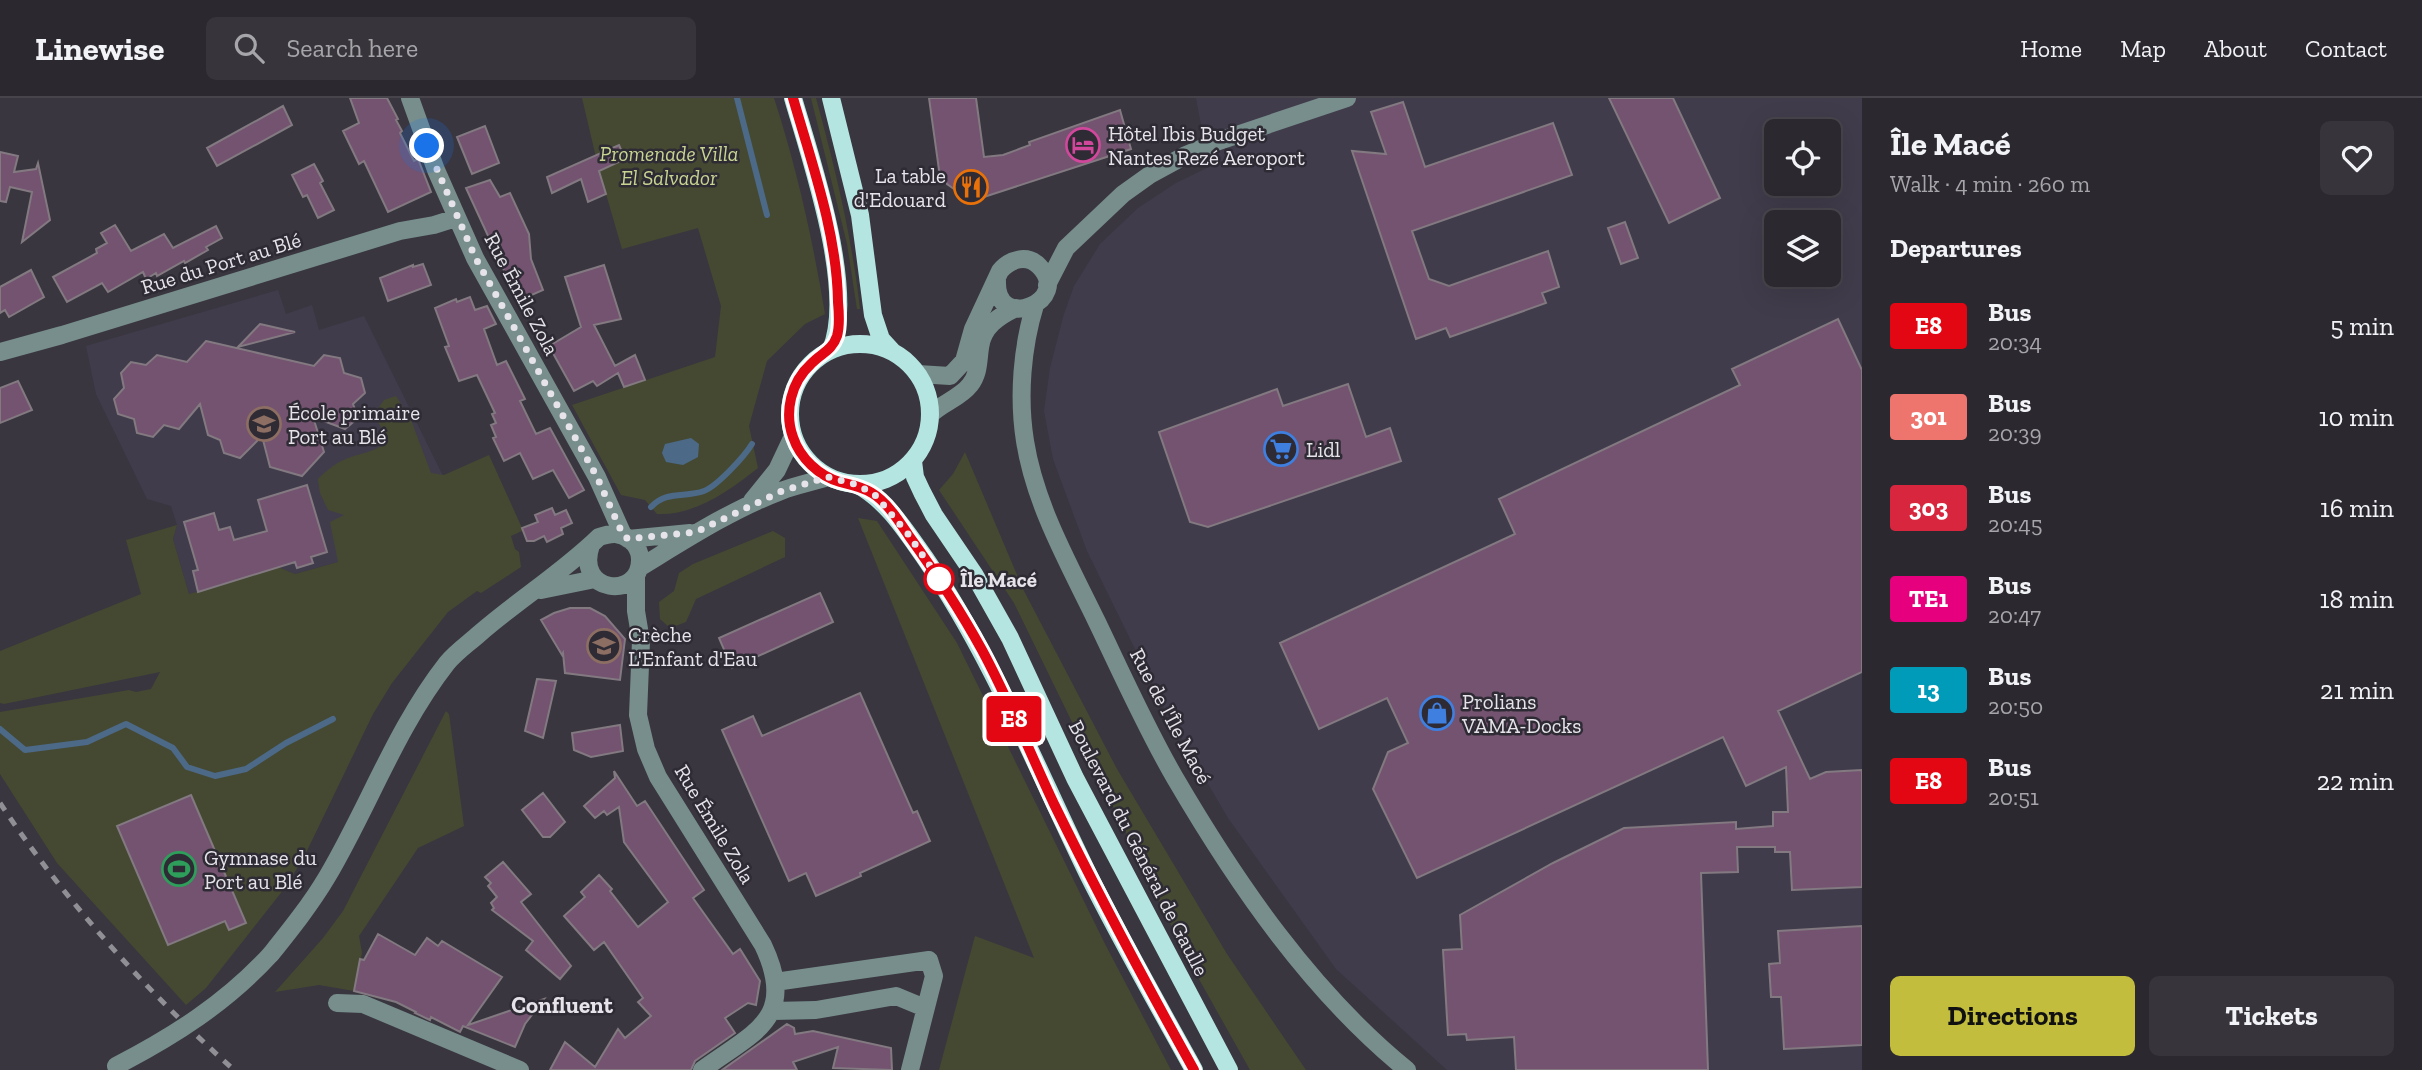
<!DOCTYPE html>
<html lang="en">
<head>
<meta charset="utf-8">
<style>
	body { margin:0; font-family:"Zilla Slab",serif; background:#37343b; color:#f1f3f6; height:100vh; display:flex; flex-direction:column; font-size:26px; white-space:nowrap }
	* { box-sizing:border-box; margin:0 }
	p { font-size:23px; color:#a6a6aa }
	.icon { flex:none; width:38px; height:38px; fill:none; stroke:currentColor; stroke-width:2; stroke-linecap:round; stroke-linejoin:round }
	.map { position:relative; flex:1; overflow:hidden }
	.drawer { display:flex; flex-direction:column; background:#2b282f; width:560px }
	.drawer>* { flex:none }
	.badge { padding:0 14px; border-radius:5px; font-size:24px; line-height:46px }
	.tools { position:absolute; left:1764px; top:21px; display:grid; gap:14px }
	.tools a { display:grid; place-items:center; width:77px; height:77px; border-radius:10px; background:#2b282f; box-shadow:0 7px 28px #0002,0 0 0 2px #47444b; font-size:35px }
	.you { position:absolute; width:35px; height:35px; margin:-18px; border:5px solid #fff; border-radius:50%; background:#1a73e8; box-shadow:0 0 0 10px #1a73e833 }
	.map>.badge { position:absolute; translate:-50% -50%; box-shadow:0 0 0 4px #fff }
	h2 { padding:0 28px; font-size:26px; line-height:63px }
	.round { display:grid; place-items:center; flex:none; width:74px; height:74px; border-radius:10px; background:#37343b }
	.summary { display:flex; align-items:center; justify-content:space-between; height:119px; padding:0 28px }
	h1 { font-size:33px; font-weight:700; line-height:52px }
	.cta { display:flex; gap:14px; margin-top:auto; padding:14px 28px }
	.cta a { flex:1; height:80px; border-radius:10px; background:#c3bd3e; color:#111; font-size:28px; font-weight:700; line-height:80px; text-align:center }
	.cta a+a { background:#37343b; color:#f1f3f6 }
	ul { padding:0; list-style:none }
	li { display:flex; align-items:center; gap:21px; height:91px; padding:0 28px }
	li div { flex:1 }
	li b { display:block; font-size:26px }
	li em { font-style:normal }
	li .badge { min-width:77px; font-weight:700; text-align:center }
	header { display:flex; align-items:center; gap:42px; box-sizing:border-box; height:98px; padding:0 35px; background:#2b282f; border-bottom:2px solid #47444b }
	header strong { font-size:33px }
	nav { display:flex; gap:38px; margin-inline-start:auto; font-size:24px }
	.search { width:490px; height:63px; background:#37343b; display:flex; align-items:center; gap:18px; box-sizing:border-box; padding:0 24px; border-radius:10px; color:#a6a6aa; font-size:26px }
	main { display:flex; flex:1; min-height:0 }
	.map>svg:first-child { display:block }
	.built { fill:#413c4b; fill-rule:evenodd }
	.green { fill:#454932 }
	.water { fill:#4c6988 }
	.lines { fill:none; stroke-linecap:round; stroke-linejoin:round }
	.stream { stroke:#4c6988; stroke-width:6 }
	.building { fill:#73536f; stroke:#827981; stroke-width:2 }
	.minor { stroke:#778e8c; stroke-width:18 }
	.major { stroke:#b4e5e1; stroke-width:18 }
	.rail { stroke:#918f96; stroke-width:5; stroke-dasharray:9 9; stroke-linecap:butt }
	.minor-bridge { stroke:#778e8c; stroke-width:18 }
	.line-casing { stroke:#fff; stroke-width:16 }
	.line { stroke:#e30613; stroke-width:10 }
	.walk { stroke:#e6e4ea; stroke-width:7; stroke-dasharray:0 12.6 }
	.stop-dot { fill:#fff; stroke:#e30613; stroke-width:3.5 }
	.labels { text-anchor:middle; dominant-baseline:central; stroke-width:5; stroke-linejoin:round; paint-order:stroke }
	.poi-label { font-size:21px; fill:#e6e4ea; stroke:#2e2b35; text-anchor:start }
	.park-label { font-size:21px; font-style:italic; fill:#c8d490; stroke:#2e2b35 }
	.street-label { font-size:21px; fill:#e6e4ea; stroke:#2e2b35 }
	.stop-label { font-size:21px; font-weight:bold; fill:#e6e4ea; stroke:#2e2b35; text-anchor:start }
	.neighbourhood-label { font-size:23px; font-weight:bold; fill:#e6e4ea; stroke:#2e2b35 }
</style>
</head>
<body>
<header>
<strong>Linewise</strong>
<div class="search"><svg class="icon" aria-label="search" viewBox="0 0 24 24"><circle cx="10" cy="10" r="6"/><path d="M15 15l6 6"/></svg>Search here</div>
<nav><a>Home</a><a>Map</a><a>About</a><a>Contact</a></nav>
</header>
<main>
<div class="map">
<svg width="1862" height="972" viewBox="0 0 1862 972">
	<rect width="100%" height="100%" fill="#39363f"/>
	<path class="built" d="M 1196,0 L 1862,0 L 1862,972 L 1447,972 L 1336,871 L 1228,720 L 1165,612 L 1087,453 L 1053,361 L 1044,313 L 1050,270 L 1064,216 L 1074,188 L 1100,146 L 1138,110 L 1176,85 L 1209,69 ZM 1776,33 L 1829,33 L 1829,86 L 1776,86 ZM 1776,124 L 1829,124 L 1829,177 L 1776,177 Z
		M 278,192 L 286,216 L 312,207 L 319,232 L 364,218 L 443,378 L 338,464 L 295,476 L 278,469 L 189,496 L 173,441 L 177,427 L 171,408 L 147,401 L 96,296 L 86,248 Z"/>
	<path class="green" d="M 582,0 L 774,0 C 797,71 813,143 825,216 L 805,226 L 767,263 L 749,328 L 758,370 C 730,392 695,418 657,416 L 645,402 L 621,397 L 572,307 L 715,259 L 721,208 L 698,130 L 622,151 L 599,72 Z
		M 811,0 L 816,0 C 835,70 852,139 860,211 L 857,211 L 847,146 Z
		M 396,298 L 411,322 L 431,375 L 444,377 L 489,357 L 522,430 L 522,433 L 511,438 L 515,451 L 519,454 L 521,469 L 481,495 L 477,493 L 448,514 L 392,585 L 373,616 L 303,761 L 284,791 L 206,890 L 186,907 L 57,765 L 0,676 L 0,614 L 129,592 L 136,594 L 151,591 L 160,574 L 4,606 L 0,605 L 0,553 L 141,496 L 126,442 L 177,427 L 173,441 L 189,496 L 278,469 L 295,476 L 338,464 L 330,424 L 344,417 L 328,412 L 320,395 L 318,381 C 328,371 338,363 351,359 C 363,355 372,354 383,347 L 383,332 L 376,321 L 376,313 L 384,302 Z
		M 965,354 L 1023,491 L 1117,671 L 1227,856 L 1306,972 L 1250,972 L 1186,858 L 1014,505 L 939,392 L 953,376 Z
		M 858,420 L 877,423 L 957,545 L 1104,844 L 1171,972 L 939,972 L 975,838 L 1034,860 Z
		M 773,433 L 785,440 L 785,459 L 696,501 L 686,524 L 670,530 L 660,521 L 659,504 L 674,493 L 679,475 L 693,466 Z
		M 446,613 L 449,616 L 464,728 L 418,750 L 359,838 L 362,855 L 354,893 L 319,887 L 275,894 L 323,840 L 343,813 Z"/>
	<path class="water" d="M 691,340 L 699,346 L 698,359 L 683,367 L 666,364 L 662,355 L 665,346 Z"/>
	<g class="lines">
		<path class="stream" d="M 737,0 L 767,117
			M 651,409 C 667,392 685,400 704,393 C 717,388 744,359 752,346
			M 0,631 L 25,652 L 87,644 L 126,626 L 173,650 L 187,669 L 215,678 L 246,671 L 286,645 L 333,621"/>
	</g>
	<path class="building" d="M 350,0 L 387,0 L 398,21 L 396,22 L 402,33 L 400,35 L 414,63 L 418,61 L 431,94 L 388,114 L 364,63 L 359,66 L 343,33 L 359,25 Z
		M 929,0 L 976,0 L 984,59 L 1003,57 L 1030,47 L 1029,44 L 1120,12 L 1131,51 L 984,99 L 964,98 L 947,86 L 939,72 Z
		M 1609,0 L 1673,0 L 1720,100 L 1669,125 Z
		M 1403,4 L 1425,69 L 1553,25 L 1572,77 L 1412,133 L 1429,181 L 1449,188 L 1548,153 L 1559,189 L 1542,195 L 1546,205 L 1450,239 L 1446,230 L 1416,241 L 1352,53 L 1386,56 L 1371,14 Z
		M 283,8 L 292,27 L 217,68 L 207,50 Z
		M 485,28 L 499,65 L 472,76 L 457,39 Z
		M 619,47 L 625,61 L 599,73 L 606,96 L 588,104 L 581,81 L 552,95 L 547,79 Z
		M 0,54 L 18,58 L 14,74 L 36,71 L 38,65 L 50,122 L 22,144 L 32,94 L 10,89 L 6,104 L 0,103 Z
		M 314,66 L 323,83 L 320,85 L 334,112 L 318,120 L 307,97 L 303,99 L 292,77 Z
		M 490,82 L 500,99 L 510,95 L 529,136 L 531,161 L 543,192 L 518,203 L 466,90 Z
		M 1625,124 L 1638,160 L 1621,166 L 1608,130 Z
		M 115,127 L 131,153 L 164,136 L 173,150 L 216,128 L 222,140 L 206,149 L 208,152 L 185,165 L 184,163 L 157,178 L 156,175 L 146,181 L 143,174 L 108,194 L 102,185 L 67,204 L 53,179 L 97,155 L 96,151 L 107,145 L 101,135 Z
		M 423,166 L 431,187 L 388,203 L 380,180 L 413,167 L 413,169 Z
		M 604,167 L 621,221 L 594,227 L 615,268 L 635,257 L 645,282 L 624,289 L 618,275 L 597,288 L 593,283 L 574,293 L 549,248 L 581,229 L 565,179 Z
		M 31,172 L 44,199 L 9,219 L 5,212 L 0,215 L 0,189 Z
		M 470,199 L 475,212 L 487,208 L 496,226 L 484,231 L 497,267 L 506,263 L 525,301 L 520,303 L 536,336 L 550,330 L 584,392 L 569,400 L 553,372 L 533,381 L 520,355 L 504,363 L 493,340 L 496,339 L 491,327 L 496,325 L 492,316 L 495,315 L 477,277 L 459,283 L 445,249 L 449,248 L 435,210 L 456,201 L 457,204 Z
		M 1838,221 L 1862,272 L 1862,574 L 1778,613 L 1810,681 L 1826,674 L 1862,672 L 1862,789 L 1792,792 L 1790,754 L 1775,754 L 1775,749 L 1737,749 L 1738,774 L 1701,775 L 1708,972 L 1516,972 L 1514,939 L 1467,942 L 1466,936 L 1448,937 L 1443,852 L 1462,851 L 1460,817 L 1553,765 L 1624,730 L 1736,724 L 1736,731 L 1773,728 L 1773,714 L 1788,714 L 1786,669 L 1746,688 L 1723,639 L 1417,780 L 1373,691 L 1388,654 L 1408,645 L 1387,600 L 1319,631 L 1280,545 L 1515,436 L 1499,401 L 1740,287 L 1732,271 Z
		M 260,226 L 295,234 L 238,249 Z
		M 206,243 L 314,268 L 324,257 L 340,260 L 344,275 L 361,280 L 365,295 L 353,306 L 358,320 L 345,331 L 313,319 L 324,354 L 302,378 L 270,369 L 262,338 L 240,360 L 224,355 L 220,342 L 208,337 L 200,306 L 179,331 L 164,327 L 153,339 L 137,335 L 134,321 L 118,316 L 114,301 L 124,290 L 121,275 L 131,264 L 146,267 L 157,257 L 187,264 Z
		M 18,283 L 32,312 L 0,325 L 0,290 Z
		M 1348,286 L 1366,339 L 1390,330 L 1401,363 L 1208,429 L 1190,424 L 1159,334 L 1277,291 L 1283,308 Z
		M 307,387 L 327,454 L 311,459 L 313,465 L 297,470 L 295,464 L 198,494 L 193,473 L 198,472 L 184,424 L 214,415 L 219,432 L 230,429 L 234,442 L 267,433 L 258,402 Z
		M 552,410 L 555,417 L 566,412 L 572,425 L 561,430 L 563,436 L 547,444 L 544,438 L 534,443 L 527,443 L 522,430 L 538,424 L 535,417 Z
		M 820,495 L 833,524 L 732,570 L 719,540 Z
		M 570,510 L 590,510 L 605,518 L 625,541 L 620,582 L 565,575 L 563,555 L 562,557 L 541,522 L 554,515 Z
		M 537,581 L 556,583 L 543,640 L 525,633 Z
		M 860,595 L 913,715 L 917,713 L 930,743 L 860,775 L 861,778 L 816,798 L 806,775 L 789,783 L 722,632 L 753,618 L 762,638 Z
		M 620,627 L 623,653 L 591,659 L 574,652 L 572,635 Z
		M 614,673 L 637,708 L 645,703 L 704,792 L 693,800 L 733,856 L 740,851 L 760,883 L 756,907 L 748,905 L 725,920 L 735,935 L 695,963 L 691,972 L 550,972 L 565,944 L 595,969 L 618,931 L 625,940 L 651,918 L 638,904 L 643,900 L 604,844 L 594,852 L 564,818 L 585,799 L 581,794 L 599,777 L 612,791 L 610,793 L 638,829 L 668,804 L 624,744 L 619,709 L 607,717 L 604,713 L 595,720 L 584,708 L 615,680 Z
		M 543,695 L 565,724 L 550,739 L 543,739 L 522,712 Z
		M 191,697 L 246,825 L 229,832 L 225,823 L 168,847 L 117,728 Z
		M 503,764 L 531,796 L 521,804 L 571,868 L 560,881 L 526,852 L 533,843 L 492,812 L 494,810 L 491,805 L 497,799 L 488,788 L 491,785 L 485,779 Z
		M 1862,828 L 1862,947 L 1784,951 L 1781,899 L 1771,899 L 1769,866 L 1780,865 L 1778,833 Z
		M 378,836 L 415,857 L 427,840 L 438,848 L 442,843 L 502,879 L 468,927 L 544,901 L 525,926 L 515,949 L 463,928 L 460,934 L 431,919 L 430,922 L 415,915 L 416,914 L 396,904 L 354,893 L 360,861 L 364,862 Z
		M 787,926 L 794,930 L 795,936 L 813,933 L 891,950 L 892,972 L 833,970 L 838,949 L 793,964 L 797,972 L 722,972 Z"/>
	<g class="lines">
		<path class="minor" d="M 410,0 L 436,72 L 475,160 L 597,379 L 623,437
			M 1047,187 L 1066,150 L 1123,96 L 1151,76 L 1186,57 L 1219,43 L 1347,0
			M 1035,207 C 1022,249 1018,299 1025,343 C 1035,407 1069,466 1097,524 C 1122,576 1146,630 1175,680 C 1237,786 1311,894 1407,972
			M 0,254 L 62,237 L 400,133 L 434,127 L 456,120
			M 918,276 L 950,278 L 964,263 L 973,231 L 1000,173 C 1010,161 1027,156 1039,168 C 1074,202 995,236 997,183
			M 930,317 C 942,305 960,300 970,287 C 979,276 978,263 980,250 C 982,229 999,218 1016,210
			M 752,403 L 777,372 L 793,338
			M 628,441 L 690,435
			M 639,470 C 685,442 731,412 781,393 C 796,387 813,384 828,379
			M 636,477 L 636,513 L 641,543 L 638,617 L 646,651 L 658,679 L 763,847 C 798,921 754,934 702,972
			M 541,492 L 595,481
			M 271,856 C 291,831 311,806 327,779 C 369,708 396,630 447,565 C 456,554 469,545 479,536 C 518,502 562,475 599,439 C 611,435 620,434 630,442 C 636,446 640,454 640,461 C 641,502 574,496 591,447
			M 775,884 L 929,862 L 934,878 L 910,972
			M 337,905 L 363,906 L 520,972
			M 773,913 L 816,912 L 896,898 L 925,910"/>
		<path class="major" d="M 793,0 C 811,62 856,192 831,252
			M 831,0 L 860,117 L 873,217 L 881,241 L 892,253
			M790 316a70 70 0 1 1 140 0a70 70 0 1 1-140 0Z
			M 913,363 L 915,379 L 922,394 L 934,417 L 974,476 L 1010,540 L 1075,680 L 1229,972
			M 858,387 C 888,404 905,432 925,460 C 992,558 1036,669 1088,776 C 1121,842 1158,907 1194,972"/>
		<path class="rail" d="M 0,705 C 65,803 147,894 234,972"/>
		<path class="minor-bridge" d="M 116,968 C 174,938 226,905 271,856"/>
	</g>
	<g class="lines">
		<g class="line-casing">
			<path id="line" d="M 793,0 C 812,66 837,135 838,204 C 839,215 840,228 837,238 C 832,253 821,255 811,266 C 791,284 784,314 793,339 C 800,360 819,378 840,384 C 852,387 861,388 872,395 C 887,404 899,423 909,438 C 935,474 960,512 982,552 C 1009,602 1030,655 1054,706 C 1098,796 1145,884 1194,972"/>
		</g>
		<use href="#line" class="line"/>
		<path class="walk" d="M 427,48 L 475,159 L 597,379 L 623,437 L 628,441 L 696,434 L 782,393 L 828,379 L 858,387 L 875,397 L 908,436 L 939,481"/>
	</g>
	<defs>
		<g id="hotel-ring" transform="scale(1.75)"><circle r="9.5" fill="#2e2b35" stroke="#d1479c" stroke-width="1.5"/><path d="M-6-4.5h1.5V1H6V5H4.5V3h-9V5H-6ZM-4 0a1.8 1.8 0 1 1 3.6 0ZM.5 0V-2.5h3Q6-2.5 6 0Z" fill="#d1479c"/></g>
		<g id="restaurant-ring" transform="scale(1.75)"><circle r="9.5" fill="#2e2b35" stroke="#e8710a" stroke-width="1.5"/><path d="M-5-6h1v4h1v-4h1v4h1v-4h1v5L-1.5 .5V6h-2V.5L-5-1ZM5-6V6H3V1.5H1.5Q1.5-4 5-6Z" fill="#e8710a"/></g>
		<g id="school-ring" transform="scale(1.75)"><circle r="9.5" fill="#2e2b35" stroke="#8d6e63" stroke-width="1.5"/><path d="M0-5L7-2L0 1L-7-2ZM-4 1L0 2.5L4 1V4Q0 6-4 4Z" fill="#8d6e63"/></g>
		<g id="supermarket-ring" transform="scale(1.75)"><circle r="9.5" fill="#2e2b35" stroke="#3f7fe0" stroke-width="1.5"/><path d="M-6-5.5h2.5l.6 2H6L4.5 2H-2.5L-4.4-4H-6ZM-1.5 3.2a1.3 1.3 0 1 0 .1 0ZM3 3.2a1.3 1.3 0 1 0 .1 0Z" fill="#3f7fe0"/></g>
		<g id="shop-ring" transform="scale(1.75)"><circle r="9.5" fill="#2e2b35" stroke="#3f7fe0" stroke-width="1.5"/><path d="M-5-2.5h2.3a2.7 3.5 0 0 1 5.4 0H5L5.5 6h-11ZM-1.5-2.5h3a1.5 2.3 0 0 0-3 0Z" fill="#3f7fe0"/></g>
		<g id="stadium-ring" transform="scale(1.75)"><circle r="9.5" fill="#2e2b35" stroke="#2e9e5b" stroke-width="1.5"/><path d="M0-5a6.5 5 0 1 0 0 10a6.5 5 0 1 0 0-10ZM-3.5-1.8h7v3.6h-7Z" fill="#2e9e5b"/></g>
	</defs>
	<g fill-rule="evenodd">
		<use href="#hotel-ring" x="1083" y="47"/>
		<use href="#restaurant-ring" x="971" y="89"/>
		<use href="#school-ring" x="264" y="326"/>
		<use href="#supermarket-ring" x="1281" y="351"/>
		<use href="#school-ring" x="604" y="548"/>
		<use href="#shop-ring" x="1437" y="615"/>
		<use href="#stadium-ring" x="179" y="771"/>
	</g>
	<circle class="stop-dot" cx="939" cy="481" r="14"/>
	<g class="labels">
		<g class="poi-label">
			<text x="1108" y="35">Hôtel Ibis Budget<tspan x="1108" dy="24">Nantes Rezé Aeroport</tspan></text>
			<text x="946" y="77" text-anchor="end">La table<tspan x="946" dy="24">d'Edouard</tspan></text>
			<text x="288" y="314">École primaire<tspan x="288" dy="24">Port au Blé</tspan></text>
			<text x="1306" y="351">Lidl</text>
			<text x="628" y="536">Crèche<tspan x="628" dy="24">L'Enfant d'Eau</tspan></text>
			<text x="1462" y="603">Prolians<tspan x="1462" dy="24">VAMA-Docks</tspan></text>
			<text x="204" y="759">Gymnase du<tspan x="204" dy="24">Port au Blé</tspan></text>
		</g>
		<g class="park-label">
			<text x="669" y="55">Promenade Villa<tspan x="669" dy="24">El Salvador</tspan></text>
		</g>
		<g class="street-label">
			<text transform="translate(221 165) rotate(-17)">Rue du Port au Blé</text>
			<text transform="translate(522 196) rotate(62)">Rue Émile Zola</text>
			<text transform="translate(1171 618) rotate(62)">Rue de l'Île Macé</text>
			<text transform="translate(715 726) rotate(59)">Rue Émile Zola</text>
			<text transform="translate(1139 750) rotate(63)">Boulevard du Général de Gaulle</text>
		</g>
		<g class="stop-label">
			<text x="960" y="481">Île Macé</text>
		</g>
		<g class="neighbourhood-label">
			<text x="562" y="907">Confluent</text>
		</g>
	</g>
</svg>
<div class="tools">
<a><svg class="icon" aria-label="locate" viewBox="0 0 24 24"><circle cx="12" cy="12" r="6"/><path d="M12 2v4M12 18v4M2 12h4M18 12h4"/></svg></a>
<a><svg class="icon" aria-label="layers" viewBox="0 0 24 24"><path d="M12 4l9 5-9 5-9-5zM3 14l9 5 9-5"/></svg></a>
</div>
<div class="you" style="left:427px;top:48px"></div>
<b class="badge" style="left:1014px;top:621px;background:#e30613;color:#fff">E8</b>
</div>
<section class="drawer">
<div class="summary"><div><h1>Île Macé</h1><p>Walk · 4 min · 260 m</p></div><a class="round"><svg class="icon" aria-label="heart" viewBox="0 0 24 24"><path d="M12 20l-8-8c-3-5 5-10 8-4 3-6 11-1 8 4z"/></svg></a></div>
<h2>Departures</h2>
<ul>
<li><span class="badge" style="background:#e30613;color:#fff">E8</span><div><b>Bus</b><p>20:34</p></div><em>5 min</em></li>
<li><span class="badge" style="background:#ee756d;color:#fff">301</span><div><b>Bus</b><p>20:39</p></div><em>10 min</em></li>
<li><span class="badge" style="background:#d7263d;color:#fff">303</span><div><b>Bus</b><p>20:45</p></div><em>16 min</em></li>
<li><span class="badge" style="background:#e6007e;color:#fff">TE1</span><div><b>Bus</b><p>20:47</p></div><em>18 min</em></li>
<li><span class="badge" style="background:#009bb9;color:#fff">13</span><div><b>Bus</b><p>20:50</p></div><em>21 min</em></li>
<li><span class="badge" style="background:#e30613;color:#fff">E8</span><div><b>Bus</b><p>20:51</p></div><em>22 min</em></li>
</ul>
<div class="cta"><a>Directions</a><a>Tickets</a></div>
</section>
</main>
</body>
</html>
